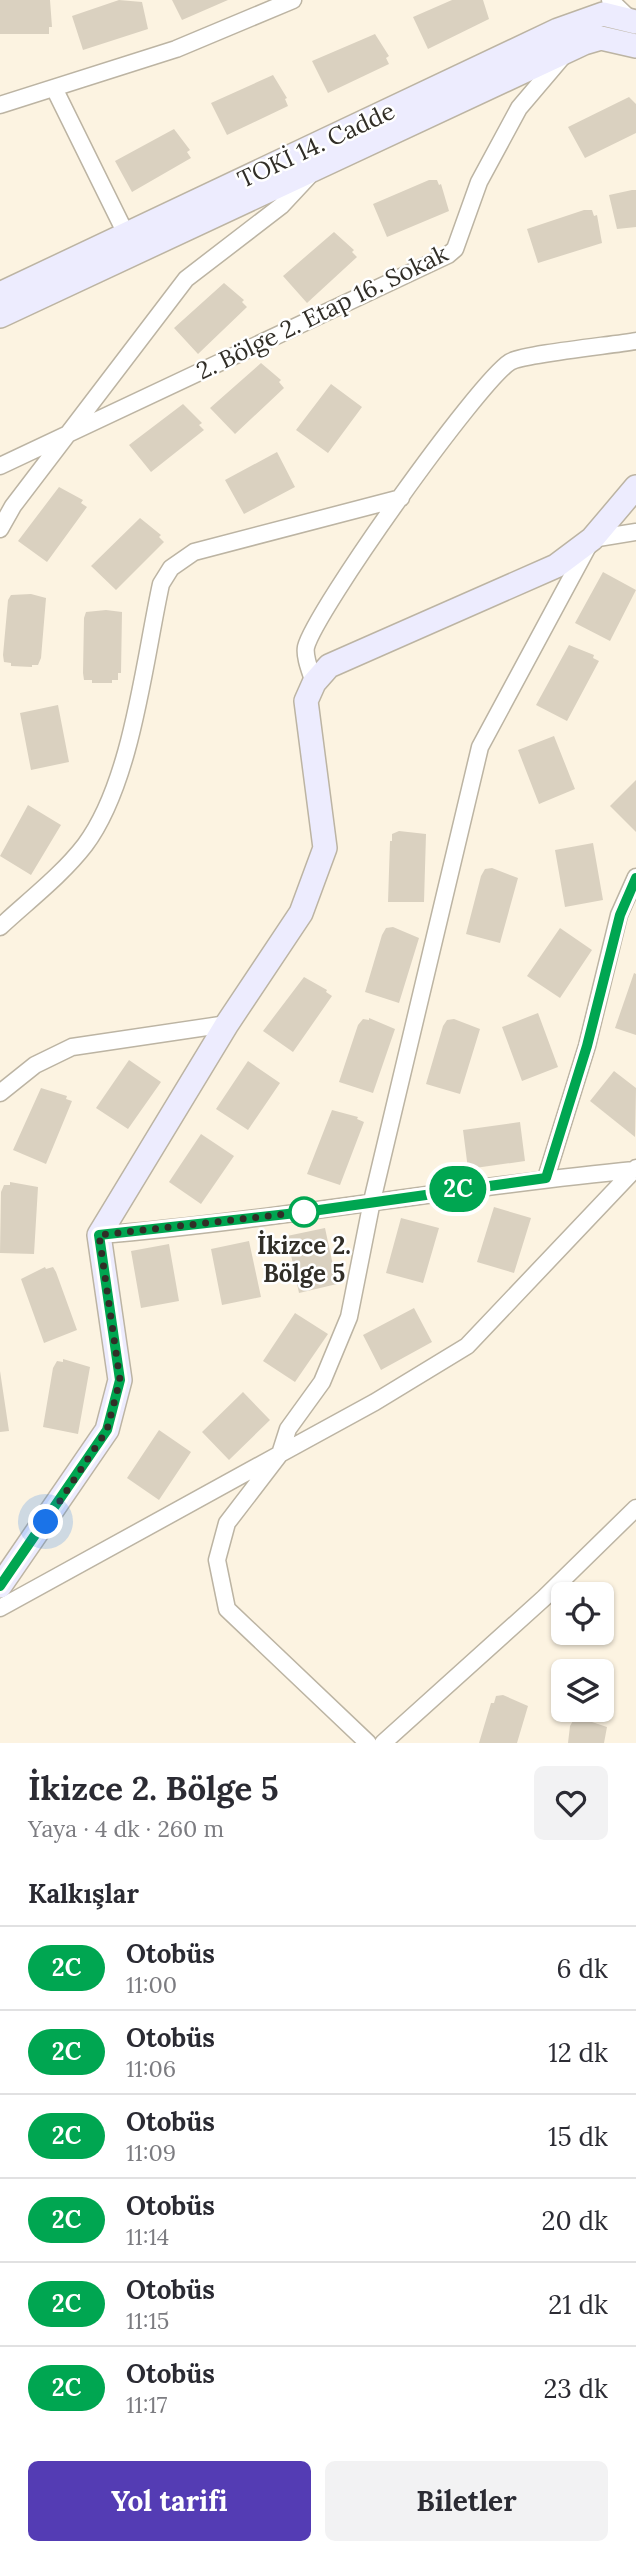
<!DOCTYPE html>
<html lang="tr">
<head>
<meta charset="utf-8">
<style>
	body { margin:0; font-family:Lora,serif; background:#f2f2f3; color:#2b2b33; height:100vh; display:flex; flex-direction:column; font-size:26px; white-space:nowrap }
	* { box-sizing:border-box; margin:0 }
	p { font-size:23px; color:#7c7c81 }
	.icon { flex:none; width:38px; height:38px; fill:none; stroke:currentColor; stroke-width:2; stroke-linecap:round; stroke-linejoin:round }
	.map { position:relative; height:1743px; overflow:hidden }
	.panel { display:flex; flex-direction:column; background:#fff; flex:1 }
	.panel>* { flex:none }
	.badge { padding:0 14px; border-radius:23px; font-size:24px; line-height:46px }
	.buttons { position:absolute; left:551px; top:1582px; display:grid; gap:14px }
	.buttons a { display:grid; place-items:center; width:63px; height:63px; border-radius:10px; background:#fff; box-shadow:0 2px 5px #0004; font-size:35px }
	.you { position:absolute; width:35px; height:35px; margin:-18px; border:5px solid #fff; border-radius:50%; background:#1a73e8; box-shadow:0 0 0 10px #1a73e833 }
	.map>.badge { position:absolute; translate:-50% -50%; box-shadow:0 0 0 4px #fff }
	h2 { padding:0 28px; font-size:26px; line-height:63px }
	.round { display:grid; place-items:center; flex:none; width:74px; height:74px; border-radius:10px; background:#f2f2f3 }
	.overview { display:flex; align-items:center; justify-content:space-between; height:119px; padding:0 28px }
	h1 { font-size:33px; font-weight:700; line-height:52px }
	.button { display:flex; gap:14px; margin-top:auto; padding:14px 28px }
	.button a { flex:1; height:80px; border-radius:10px; background:#543cb4; color:#fff; font-size:28px; font-weight:700; line-height:80px; text-align:center }
	.button a+a { background:#f2f2f3; color:#2b2b33 }
	ul { padding:0; list-style:none }
	li { display:flex; align-items:center; gap:21px; height:84px; padding:0 28px; border-top:2px solid #e1e1e2 }
	li div { flex:1 }
	li b { display:block; font-size:26px }
	li em { font-style:normal }
	li .badge { min-width:77px; font-weight:700; text-align:center }
	.map>svg:first-child { display:block }
	.building { fill:#dad1c0 }
	.lines { fill:none; stroke-linecap:round; stroke-linejoin:round }
	.street-casing { stroke:#bcb4a3; stroke-width:19 }
	.secondary-casing { stroke:#bcb4a3; stroke-width:26 }
	.street { stroke:#fff; stroke-width:16 }
	.secondary { stroke:#edecfe; stroke-width:23 }
	.line-casing { stroke:#fff; stroke-width:16 }
	.line { stroke:#00a651; stroke-width:10 }
	.walk { stroke:#312e27; stroke-width:7; stroke-dasharray:0 12.6 }
	.stop-dot { fill:#fff; stroke:#00a651; stroke-width:3.5 }
	.labels { text-anchor:middle; dominant-baseline:central; stroke-width:5; stroke-linejoin:round; paint-order:stroke }
	.street-label { font-size:24px; fill:#312e27; stroke:#fff }
	.stop-label { font-size:24px; font-weight:bold; fill:#312e27; stroke:#fff }
</style>
</head>
<body>
<div class="map">
<svg width="636" height="1743" viewBox="0 0 636 1743">
	<rect width="100%" height="100%" fill="#fcf3e1"/>
	<path class="building" d="M 0,0 L 50,0 L 52,27 L 49,27 L 49,34 L 0,34 Z
		M 119,0 L 142,2 L 148,29 L 83,50 L 72,16 Z
		M 172,0 L 228,0 L 182,20 Z
		M 452,0 L 483,0 L 489,19 L 428,49 L 413,17 Z
		M 375,34 L 389,56 L 386,58 L 389,64 L 328,93 L 312,61 Z
		M 273,75 L 287,98 L 285,99 L 288,106 L 227,135 L 211,103 Z
		M 629,97 L 636,104 L 636,133 L 585,158 L 568,127 Z
		M 174,129 L 190,150 L 187,152 L 191,158 L 132,192 L 115,161 Z
		M 429,180 L 437,180 L 439,185 L 441,184 L 449,211 L 387,237 L 373,204 Z
		M 632,190 L 636,190 L 636,227 L 617,229 L 609,195 Z
		M 584,210 L 592,210 L 594,216 L 597,215 L 602,243 L 538,263 L 527,229 Z
		M 334,232 L 354,250 L 352,252 L 357,257 L 307,303 L 283,276 Z
		M 224,283 L 244,300 L 242,302 L 247,307 L 198,354 L 174,328 Z
		M 261,363 L 281,380 L 279,382 L 284,388 L 235,434 L 210,408 Z
		M 331,384 L 362,407 L 328,453 L 296,430 Z
		M 183,404 L 202,423 L 199,425 L 204,430 L 151,472 L 129,445 Z
		M 277,452 L 295,487 L 244,514 L 225,480 Z
		M 59,487 L 83,500 L 81,503 L 87,507 L 47,562 L 18,541 Z
		M 140,518 L 161,535 L 159,537 L 164,542 L 116,590 L 91,566 Z
		M 603,572 L 636,590 L 610,641 L 575,623 Z
		M 31,594 L 46,598 L 41,658 L 38,665 L 32,665 L 32,667 L 11,666 L 11,663 L 4,662 L 3,655 L 8,600 L 11,595 Z
		M 106,610 L 122,612 L 121,673 L 118,673 L 118,680 L 112,680 L 112,683 L 92,683 L 92,680 L 84,680 L 83,673 L 84,618 L 86,612 Z
		M 569,645 L 594,655 L 593,658 L 599,661 L 567,721 L 536,705 Z
		M 58,705 L 69,762 L 31,770 L 20,713 Z
		M 554,736 L 575,789 L 539,804 L 518,750 Z
		M 636,780 L 636,832 L 610,806 Z
		M 28,805 L 61,825 L 31,875 L 0,856 Z
		M 399,831 L 426,834 L 424,902 L 388,902 L 390,841 L 392,841 L 392,834 Z
		M 593,843 L 603,900 L 565,907 L 555,850 Z
		M 492,868 L 518,878 L 500,943 L 466,934 L 481,876 L 485,869 Z
		M 393,927 L 419,938 L 399,1003 L 365,992 L 382,935 L 386,928 Z
		M 560,928 L 592,950 L 560,998 L 527,976 Z
		M 634,973 L 636,974 L 636,1035 L 615,1028 Z
		M 304,977 L 327,990 L 326,992 L 332,996 L 293,1052 L 263,1031 Z
		M 538,1013 L 558,1067 L 522,1081 L 502,1027 Z
		M 369,1018 L 395,1029 L 373,1093 L 339,1082 L 358,1025 L 363,1019 L 369,1020 Z
		M 454,1019 L 480,1029 L 460,1094 L 426,1084 L 443,1026 L 447,1020 Z
		M 129,1060 L 161,1082 L 128,1129 L 96,1108 Z
		M 248,1061 L 280,1083 L 248,1130 L 216,1109 Z
		M 614,1071 L 636,1088 L 635,1137 L 590,1101 Z
		M 41,1088 L 67,1096 L 66,1099 L 72,1101 L 46,1164 L 13,1150 Z
		M 332,1110 L 358,1117 L 357,1119 L 364,1122 L 340,1185 L 307,1174 Z
		M 520,1122 L 525,1161 L 468,1169 L 463,1130 Z
		M 201,1134 L 234,1156 L 201,1204 L 169,1182 Z
		M 10,1182 L 38,1187 L 34,1254 L 0,1253 L 1,1192 L 4,1185 L 10,1185 Z
		M 494,1207 L 531,1218 L 514,1273 L 477,1262 Z
		M 401,1218 L 439,1228 L 423,1283 L 386,1273 Z
		M 325,1228 L 337,1284 L 299,1293 L 287,1236 Z
		M 249,1241 L 261,1297 L 222,1305 L 211,1249 Z
		M 169,1244 L 179,1301 L 141,1308 L 131,1251 Z
		M 45,1267 L 46,1269 L 53,1267 L 56,1272 L 77,1330 L 44,1343 L 21,1279 Z
		M 414,1308 L 432,1342 L 381,1370 L 363,1335 Z
		M 295,1313 L 328,1334 L 295,1382 L 263,1361 Z
		M 63,1359 L 90,1367 L 78,1434 L 43,1427 L 53,1368 L 57,1361 L 63,1362 Z
		M 0,1371 L 9,1431 L 0,1432 Z
		M 243,1392 L 270,1420 L 229,1460 L 202,1432 Z
		M 159,1430 L 191,1452 L 159,1500 L 127,1478 Z
		M 503,1695 L 528,1706 L 517,1743 L 479,1743 L 491,1703 L 494,1703 L 496,1696 Z
		M 580,1718 L 607,1727 L 604,1743 L 568,1743 L 570,1726 L 574,1719 L 580,1721 Z"/>
	<g class="lines">
		<g class="street-casing">
			<path id="street" d="M 610,0 L 631,20
				M 54,88 L 126,234
				M 0,105 L 176,49 L 293,0
				M 0,466 L 448,255 L 455,249 L 479,182 L 519,108 L 564,55
				M 0,529 L 13,506 L 186,279 L 281,206 L 309,176
				M 314,683 C 311,673 304,657 306,647 C 315,611 478,382 510,362 C 523,354 614,345 636,341
				M 0,927 C 28,901 62,875 85,845 C 132,782 144,662 161,584 L 171,568 L 194,552 L 401,498
				M 0,1093 L 35,1065 L 72,1047 L 227,1024
				M 546,1178 L 587,1046 L 619,915 L 636,877
				M 99,1235 C 278,1220 455,1187 634,1170
				M 0,1608 L 280,1454 L 288,1429 L 322,1382 L 349,1317 L 372,1201 L 480,747 L 592,539 L 636,532
				M 368,1743 L 227,1609 L 217,1560 L 227,1523 L 280,1454 L 375,1402 L 467,1346 L 636,1168
				M 383,1743 L 544,1598 L 636,1508"/>
		</g>
		<g class="secondary-casing">
			<path id="secondary" d="M 0,294 L 558,30 L 603,14 L 636,22
				M 0,316 L 584,43 L 601,38 L 636,46
				M 0,1586 L 107,1430 L 120,1380 L 99,1235 L 227,1024 L 301,913 L 325,848 L 306,701 L 314,683 L 329,666 L 556,566 L 592,539 L 636,487"/>
		</g>
		<use href="#street" class="street"/>
		<use href="#secondary" class="secondary"/>
	</g>
	<g class="lines">
		<g class="line-casing">
			<path id="line" d="M 0,1586 L 107,1430 L 120,1380 L 99,1235 L 305,1212 L 546,1178 L 587,1046 L 620,915 L 636,878"/>
		</g>
		<use href="#line" class="line"/>
		<path class="walk" d="M 46,1522 L 107,1430 L 120,1380 L 99,1235 L 304,1212"/>
	</g>
	<circle class="stop-dot" cx="304" cy="1212" r="14"/>
	<g class="labels">
		<g class="street-label">
			<text transform="translate(316 145) rotate(-25)">TOKİ 14. Cadde</text>
			<text transform="translate(322 312) rotate(-26)">2. Bölge 2. Etap 16. Sokak</text>
		</g>
		<g class="stop-label">
			<text x="304" y="1245">İkizce 2.<tspan x="304" dy="28">Bölge 5</tspan></text>
		</g>
	</g>
</svg>
<div class="buttons">
<a><svg class="icon" aria-label="locate" viewBox="0 0 24 24"><circle cx="12" cy="12" r="6"/><path d="M12 2v4M12 18v4M2 12h4M18 12h4"/></svg></a>
<a><svg class="icon" aria-label="layers" viewBox="0 0 24 24"><path d="M12 4l9 5-9 5-9-5zM3 14l9 5 9-5"/></svg></a>
</div>
<div class="you" style="left:46px;top:1522px"></div>
<b class="badge" style="left:458px;top:1189px;background:#00a651;color:#fff">2C</b>
</div>
<section class="panel">
<div class="overview"><div><h1>İkizce 2. Bölge 5</h1><p>Yaya · 4 dk · 260 m</p></div><a class="round"><svg class="icon" aria-label="heart" viewBox="0 0 24 24"><path d="M12 20l-8-8c-3-5 5-10 8-4 3-6 11-1 8 4z"/></svg></a></div>
<h2>Kalkışlar</h2>
<ul>
<li><span class="badge" style="background:#00a651;color:#fff">2C</span><div><b>Otobüs</b><p>11:00</p></div><em>6 dk</em></li>
<li><span class="badge" style="background:#00a651;color:#fff">2C</span><div><b>Otobüs</b><p>11:06</p></div><em>12 dk</em></li>
<li><span class="badge" style="background:#00a651;color:#fff">2C</span><div><b>Otobüs</b><p>11:09</p></div><em>15 dk</em></li>
<li><span class="badge" style="background:#00a651;color:#fff">2C</span><div><b>Otobüs</b><p>11:14</p></div><em>20 dk</em></li>
<li><span class="badge" style="background:#00a651;color:#fff">2C</span><div><b>Otobüs</b><p>11:15</p></div><em>21 dk</em></li>
<li><span class="badge" style="background:#00a651;color:#fff">2C</span><div><b>Otobüs</b><p>11:17</p></div><em>23 dk</em></li>
</ul>
<div class="button"><a>Yol tarifi</a><a>Biletler</a></div>
</section>
</body>
</html>
